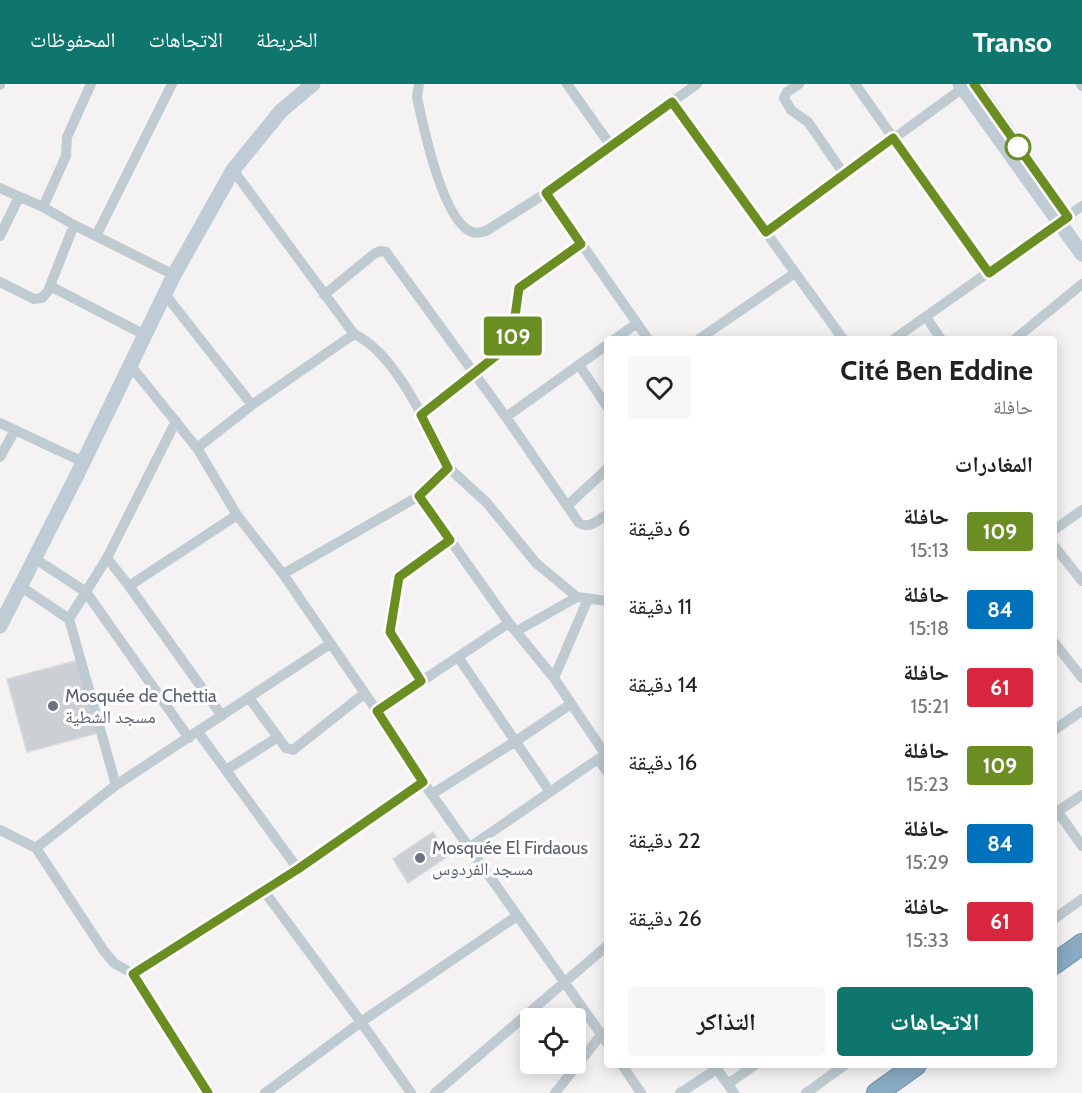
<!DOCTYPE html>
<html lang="ar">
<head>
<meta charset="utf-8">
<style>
	body { margin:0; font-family:Cabin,"Noto Naskh Arabic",sans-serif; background:#f6f6f6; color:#222; direction:rtl; height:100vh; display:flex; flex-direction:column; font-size:22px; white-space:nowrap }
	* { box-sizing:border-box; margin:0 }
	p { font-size:20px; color:#767676 }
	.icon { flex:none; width:33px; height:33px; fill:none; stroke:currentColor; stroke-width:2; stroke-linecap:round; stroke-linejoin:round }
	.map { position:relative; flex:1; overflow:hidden; direction:ltr }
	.side { position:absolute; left:604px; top:252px; width:453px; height:732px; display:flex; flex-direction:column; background:#fff; border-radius:6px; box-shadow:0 3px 15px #0003; direction:rtl }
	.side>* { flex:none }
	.badge { padding:0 12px; border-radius:4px; font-size:21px; line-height:39px }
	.buttons { position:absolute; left:520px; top:924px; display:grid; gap:12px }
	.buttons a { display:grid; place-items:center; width:66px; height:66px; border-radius:6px; background:#fff; box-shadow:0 3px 15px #0003; font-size:30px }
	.map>.badge { position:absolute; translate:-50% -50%; box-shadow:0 0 0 3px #fff }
	h2 { padding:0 24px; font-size:22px; line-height:54px }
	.round { display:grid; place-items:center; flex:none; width:63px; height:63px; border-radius:6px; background:#f6f6f6 }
	.head { display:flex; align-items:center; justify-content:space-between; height:102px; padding:0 24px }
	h1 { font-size:28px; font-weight:700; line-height:45px }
	.button { display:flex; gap:12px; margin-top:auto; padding:12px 24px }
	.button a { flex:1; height:69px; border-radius:6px; background:#0f766e; color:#fff; font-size:24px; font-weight:700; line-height:69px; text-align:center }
	.button a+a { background:#f6f6f6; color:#222 }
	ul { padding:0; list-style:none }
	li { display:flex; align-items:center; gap:18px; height:78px; padding:0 24px }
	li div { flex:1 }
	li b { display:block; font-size:22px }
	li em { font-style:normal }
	li .badge { min-width:66px; font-weight:700; text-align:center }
	header { display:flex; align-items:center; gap:36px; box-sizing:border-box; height:84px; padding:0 30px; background:#0f766e; color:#fff }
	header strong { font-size:28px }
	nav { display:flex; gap:33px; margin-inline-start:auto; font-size:21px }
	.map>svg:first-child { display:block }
	.building { fill:#ccd0d4; stroke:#d6d9dd; stroke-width:1.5 }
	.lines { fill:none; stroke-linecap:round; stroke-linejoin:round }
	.highway-casing { stroke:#7395ae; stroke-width:22 }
	.street { stroke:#bfcbd1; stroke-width:10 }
	.secondary { stroke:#bfccd6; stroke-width:15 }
	.highway { stroke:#88aac2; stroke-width:20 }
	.line-casing { stroke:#fff; stroke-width:14 }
	.line { stroke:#6b8e23; stroke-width:9 }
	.stop-dot { fill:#fff; stroke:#6b8e23; stroke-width:3 }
	.worship-dot { fill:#6b7280; stroke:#fff; stroke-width:2 }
	.labels { text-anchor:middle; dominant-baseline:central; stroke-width:6; stroke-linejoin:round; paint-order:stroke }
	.worship-label { font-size:18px; fill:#5b616d; stroke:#fff; text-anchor:start }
</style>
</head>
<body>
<header>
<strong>Transo</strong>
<nav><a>الخريطة</a><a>الاتجاهات</a><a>المحفوظات</a></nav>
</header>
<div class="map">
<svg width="1082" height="1009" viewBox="0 0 1082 1009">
	<rect width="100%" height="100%" fill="#f4f2f2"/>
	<path class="building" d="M 79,576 L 98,649 L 27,668 L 7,595 Z
		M 433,748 L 448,772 L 408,799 L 393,775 Z"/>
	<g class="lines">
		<g class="highway-casing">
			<path id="highway" d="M 1054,880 L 1082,860
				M 877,1009 L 916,981"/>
		</g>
		<path class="street" d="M 419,0 L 417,13 C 423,42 443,138 472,148 C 477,150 481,148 486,147 L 546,109
			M 567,0 L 611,62
			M 799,0 L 787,8 L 784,14 L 791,26 L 808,38 L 844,90
			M 855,0 L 989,189
			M 1081,0 L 1082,2
			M 0,1 L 0,0
			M 672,18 L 843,255
			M 0,104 L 43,123 L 74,141 L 174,191
			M 43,123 L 66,72 L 67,53 L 91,0
			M 766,148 L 967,1
			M 0,152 L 19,113
			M 96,152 L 172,0
			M 0,198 L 34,215 L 42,214 L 48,207 L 74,141
			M 50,202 L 145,251
			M 164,209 L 252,321
			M 324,211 L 374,170 L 380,167 L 386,168 L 506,333 L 579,439 C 589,446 599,435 608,430
			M 926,233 L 941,255
			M 354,250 C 396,269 428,344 449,384 L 419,412
			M 615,255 L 637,239
			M 648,255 L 546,109 L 697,0
			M 699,255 L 795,189
			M 894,255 L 1082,122
			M 1015,255 L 1082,200
			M 130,281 L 197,364 L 237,431 L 283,490 L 377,627 L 423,698 L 608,960
			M 579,281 L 608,324
			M 421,331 L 511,260 L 519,204 L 581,161
			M 506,333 L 608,260
			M 0,339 L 83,378
			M 197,364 L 252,321 L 354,250 L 233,86
			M 0,373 L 15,346
			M 449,384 L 487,419 L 536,479 L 577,513
			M 567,422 L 608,384
			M 1054,446 L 1082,426
			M 1054,462 L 1082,497
			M 34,474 L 86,508 L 189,654
			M 107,474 L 129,502 L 222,632
			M 283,490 L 419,412 L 509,539 L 554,594 L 605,670
			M 20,502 L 69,535
			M 129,502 L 237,431
			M 517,547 L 577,513 L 608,517
			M 1054,558 L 1082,594
			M 458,573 L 550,708
			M 554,594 L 588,515
			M 421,598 L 390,548 L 399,493 L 450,456
			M 249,614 L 286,664 L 293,666 L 365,609
			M 377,627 L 509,539
			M 1054,646 L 1082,627
			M 198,648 L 298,785
			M 226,686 L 278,653
			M 116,701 L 69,535 L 107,474 L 176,337
			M 432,710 L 516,657 L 571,620
			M 1058,728 L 1082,762
			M 1054,730 L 1082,711
			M 0,746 L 36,764 L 104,867 L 114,879 L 133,890 L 298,785 L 423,698
			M 470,763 L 598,675 L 608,689
			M 36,764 L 116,701 L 330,560
			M 264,807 L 361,938 L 411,1009
			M 1054,835 L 1082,815
			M 133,890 L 208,1009
			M 622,981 L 641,1009
			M 714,981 L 734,1009
			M 728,1000 L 755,981
			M 265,1009 L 361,938 L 517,832
			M 435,1009 L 608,861
			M 555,1009 L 601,951 L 608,947
			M 680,1009 L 717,985
			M 806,1009 L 845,981"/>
		<path class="secondary" d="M 960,0 L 1082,170
			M 974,0 L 1042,97
			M 0,542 L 76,393 L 174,191 L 233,86 L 281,27 L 313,0"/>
		<use href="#highway" class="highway"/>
	</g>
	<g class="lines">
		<g class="line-casing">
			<path id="line" d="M 208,1009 L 133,890 L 298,785 L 423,698 L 377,627 L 421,597 L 390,548 L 399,493 L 450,456 L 419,412 L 448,384 L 421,331 L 511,260 L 519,204 L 581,160 L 546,109 L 672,18 L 766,148 L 893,54 L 989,189 L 1068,133 L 974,0"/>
		</g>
		<use href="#line" class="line"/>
	</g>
	<circle class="stop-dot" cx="1018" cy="63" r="12"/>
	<g class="worship-dot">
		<circle cx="53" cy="622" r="6"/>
		<circle cx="420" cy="774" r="6"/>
	</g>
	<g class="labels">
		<g class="worship-label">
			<text x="65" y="612">Mosquée de Chettia<tspan x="65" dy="21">مسجد الشطية</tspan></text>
			<text x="432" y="764">Mosquée El Firdaous<tspan x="432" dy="21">مسجد الفردوس</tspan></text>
		</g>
	</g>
</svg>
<div class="buttons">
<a><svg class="icon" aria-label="locate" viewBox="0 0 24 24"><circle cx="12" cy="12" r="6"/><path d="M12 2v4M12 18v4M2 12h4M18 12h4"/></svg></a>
</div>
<b class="badge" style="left:513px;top:252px;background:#6b8e23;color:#fff">109</b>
<section class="side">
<div class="head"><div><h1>Cité Ben Eddine</h1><p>حافلة</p></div><a class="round"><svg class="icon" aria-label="heart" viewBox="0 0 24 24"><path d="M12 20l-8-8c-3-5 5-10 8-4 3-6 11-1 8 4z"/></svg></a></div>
<h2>المغادرات</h2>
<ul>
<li><span class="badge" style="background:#6b8e23;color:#fff">109</span><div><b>حافلة</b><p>15:13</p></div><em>6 دقيقة</em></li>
<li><span class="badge" style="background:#0072bc;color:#fff">84</span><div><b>حافلة</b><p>15:18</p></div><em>11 دقيقة</em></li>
<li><span class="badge" style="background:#d7263d;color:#fff">61</span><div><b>حافلة</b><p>15:21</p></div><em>14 دقيقة</em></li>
<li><span class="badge" style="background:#6b8e23;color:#fff">109</span><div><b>حافلة</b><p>15:23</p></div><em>16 دقيقة</em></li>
<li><span class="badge" style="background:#0072bc;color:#fff">84</span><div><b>حافلة</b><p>15:29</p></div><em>22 دقيقة</em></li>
<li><span class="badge" style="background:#d7263d;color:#fff">61</span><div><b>حافلة</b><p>15:33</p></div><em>26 دقيقة</em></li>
</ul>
<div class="button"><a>الاتجاهات</a><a>التذاكر</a></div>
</section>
</div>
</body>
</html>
